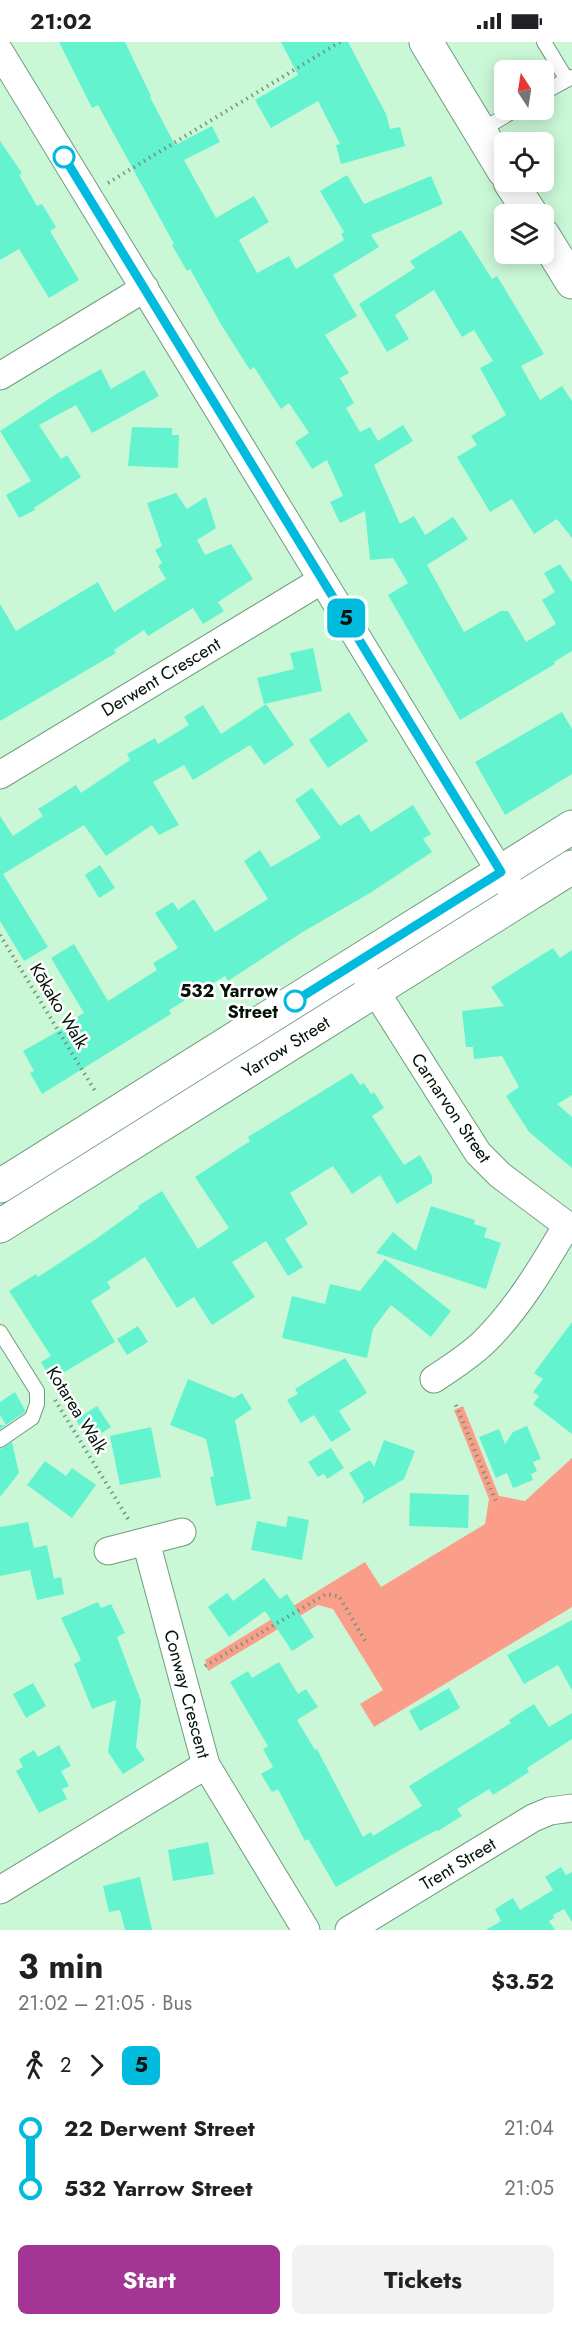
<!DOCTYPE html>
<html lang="en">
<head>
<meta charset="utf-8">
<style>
	body { margin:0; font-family:Jost,sans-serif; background:#f2f2f2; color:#202124; height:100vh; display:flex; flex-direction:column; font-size:22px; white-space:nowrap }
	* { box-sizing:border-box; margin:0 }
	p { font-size:20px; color:#757577 }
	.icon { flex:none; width:33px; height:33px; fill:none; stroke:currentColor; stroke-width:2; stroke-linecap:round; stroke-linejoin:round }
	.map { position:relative; height:1888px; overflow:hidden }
	.sheet { display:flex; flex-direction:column; background:#fff; flex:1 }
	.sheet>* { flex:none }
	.badge { padding:0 12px; border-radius:9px; font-size:21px; line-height:39px }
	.needle { width:39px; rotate:348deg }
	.fabs { position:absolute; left:494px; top:18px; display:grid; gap:12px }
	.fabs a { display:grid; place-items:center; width:60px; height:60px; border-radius:9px; background:#fff; box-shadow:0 3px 15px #0003; font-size:30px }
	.map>.badge { position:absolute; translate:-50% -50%; box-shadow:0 0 0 3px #fff }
	.legs { display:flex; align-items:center; gap:9px; height:66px; padding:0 18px; font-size:20px }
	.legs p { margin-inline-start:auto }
	.head { display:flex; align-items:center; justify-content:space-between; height:102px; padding:0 18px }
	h1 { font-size:33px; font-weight:700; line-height:45px }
	.action { display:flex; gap:12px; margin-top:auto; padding:12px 18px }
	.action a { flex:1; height:69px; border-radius:9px; background:#a33694; color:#fff; font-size:24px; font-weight:700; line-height:69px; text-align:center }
	.action a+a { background:#f2f2f2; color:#202124 }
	ul { padding:0 18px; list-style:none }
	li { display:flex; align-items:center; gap:21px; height:60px; font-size:22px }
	li i { display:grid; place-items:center; width:9px; height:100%; margin:0 8px; background:currentColor }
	li i::after { content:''; width:15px; height:15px; margin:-8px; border:4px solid; border-radius:50%; background:#fff }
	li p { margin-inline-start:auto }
	li:first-child i { background:linear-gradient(#0000 50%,currentColor 0) }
	li:last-child i { background:linear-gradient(currentColor 50%,#0000 0) }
	.status { display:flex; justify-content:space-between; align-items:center; height:42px; padding:0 30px; background:#fff; direction:ltr }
	.status svg { height:16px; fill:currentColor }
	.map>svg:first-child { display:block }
	.green { fill:#fb9e89 }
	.building { fill:#63f3cf }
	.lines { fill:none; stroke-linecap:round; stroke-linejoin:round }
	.lane-casing { stroke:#709b7d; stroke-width:16 }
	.street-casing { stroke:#709b7d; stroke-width:29 }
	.secondary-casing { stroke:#709b7d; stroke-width:35 }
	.path { stroke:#74957d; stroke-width:4; stroke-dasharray:1.5 4.5; stroke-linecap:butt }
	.lane { stroke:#fff; stroke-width:14 }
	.street { stroke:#fff; stroke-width:27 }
	.secondary { stroke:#fff; stroke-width:33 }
	.line-1-casing { stroke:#fff; stroke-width:14 }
	.line-1 { stroke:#00bbde; stroke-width:9 }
	.stop-1-dot { fill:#fff; stroke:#00bbde; stroke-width:3 }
	.labels { text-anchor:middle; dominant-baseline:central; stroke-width:5; stroke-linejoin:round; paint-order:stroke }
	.street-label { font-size:18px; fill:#041308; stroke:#fff }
	.stop-label { font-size:18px; font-weight:bold; fill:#041308; stroke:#fff; text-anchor:end }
</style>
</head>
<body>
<div class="status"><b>21:02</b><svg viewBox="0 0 49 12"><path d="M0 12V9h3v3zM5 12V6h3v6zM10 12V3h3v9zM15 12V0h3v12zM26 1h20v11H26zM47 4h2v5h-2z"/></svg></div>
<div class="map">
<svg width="572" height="1888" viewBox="0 0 572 1888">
	<rect width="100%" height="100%" fill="#caf8d7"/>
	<path class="green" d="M 463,1364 L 499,1454 L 525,1459 L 572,1416 L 572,1565 L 374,1685 L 360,1662 L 383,1648 L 333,1567 L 318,1563 L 208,1629 L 205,1618 L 365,1520 L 381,1545 L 485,1482 L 489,1457 L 454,1368 Z"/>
	<path class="building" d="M 59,0 L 125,0 L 151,54 L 150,55 L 175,103 L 212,84 L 220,100 L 184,118 L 216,176 L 254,154 L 269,180 L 239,198 L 257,231 L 289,214 L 296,227 L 344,198 L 341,192 L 344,190 L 320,149 L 347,133 L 364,162 L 431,134 L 443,162 L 371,193 L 379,205 L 333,233 L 357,274 L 325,293 L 349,331 L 340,336 L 354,361 L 346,366 L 360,390 L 370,385 L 378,399 L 403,383 L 413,399 L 374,423 L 400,482 L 414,474 L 425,493 L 453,475 L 468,497 L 427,523 L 464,590 L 501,569 L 508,569 L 526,600 L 556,582 L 542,558 L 555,550 L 544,531 L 560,522 L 572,540 L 572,609 L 554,620 L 555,622 L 460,678 L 388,553 L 408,541 L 393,516 L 370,518 L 365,469 L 340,481 L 330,460 L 343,454 L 327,418 L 312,427 L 295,400 L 309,391 L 289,361 L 281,367 L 254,325 L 250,328 L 222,284 L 190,227 L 187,229 L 172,203 L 174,202 L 98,63 L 92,66 Z
		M 281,0 L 348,0 L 386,72 L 390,87 L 400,85 L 405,104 L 341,122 L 336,103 L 340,102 L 318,59 L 271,86 L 255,58 L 298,33 Z
		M 0,99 L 22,131 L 19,133 L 37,164 L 42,162 L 56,185 L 50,189 L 79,238 L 49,256 L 19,207 L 0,218 Z
		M 461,188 L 492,237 L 497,234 L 544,312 L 521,324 L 540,358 L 562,344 L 572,359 L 572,496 L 557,477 L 534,492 L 512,457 L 490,470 L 457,415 L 477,403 L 471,394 L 506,373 L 480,326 L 493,319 L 474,288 L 462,295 L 434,248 L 395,273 L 409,297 L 387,310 L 359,262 L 415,226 L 410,219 Z
		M 101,327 L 111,347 L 144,328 L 159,354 L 92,391 L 76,363 L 39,383 L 61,417 L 67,413 L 81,435 L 34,466 L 35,468 L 19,476 L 6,453 L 31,439 L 0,389 L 58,351 Z
		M 132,385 L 172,386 L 172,393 L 179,393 L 178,426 L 128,424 Z
		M 176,451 L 187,467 L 206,455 L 216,486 L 197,498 L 205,513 L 231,502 L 253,537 L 218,560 L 224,569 L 203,582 L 193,566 L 148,594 L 144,588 L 114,608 L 116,611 L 0,679 L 0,562 L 16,589 L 98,540 L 114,570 L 166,537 L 158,524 L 162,521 L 155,508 L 162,504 L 147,461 Z
		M 313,606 L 322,649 L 264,662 L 257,636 L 294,627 L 290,611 Z
		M 266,662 L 294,703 L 264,723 L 250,703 L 193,738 L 184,723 L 153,740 L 179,783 L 159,793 L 152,783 L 106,814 L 84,783 L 3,832 L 48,905 L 24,919 L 0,879 L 0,774 L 13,794 L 43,774 L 38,767 L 76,743 L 81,751 L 130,718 L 127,712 L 155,696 L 158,702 L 189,683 L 184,675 L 203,663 L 221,692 Z
		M 349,670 L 368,699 L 328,726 L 309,698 Z
		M 562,670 L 572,687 L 572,732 L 505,773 L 475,720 Z
		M 312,746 L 340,784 L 359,772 L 371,790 L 413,763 L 431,792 L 423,797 L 432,810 L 370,851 L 301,891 L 228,939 L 225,934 L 169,968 L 171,972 L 42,1052 L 30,1031 L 34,1029 L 23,1009 L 67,984 L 66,982 L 84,971 L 51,916 L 74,902 L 108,959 L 157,928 L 153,921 L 178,906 L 155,871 L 173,860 L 178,868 L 194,857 L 215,890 L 268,857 L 244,819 L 260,808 L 271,825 L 321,796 L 295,758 Z
		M 100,823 L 115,846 L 99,856 L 85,833 Z
		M 553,906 L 560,916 L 572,908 L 572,1053 L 557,1062 L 572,1075 L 572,1126 L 529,1090 L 506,1054 L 519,1045 L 502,1014 L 474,1017 L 473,1005 L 466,1005 L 462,969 L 504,964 L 491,945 Z
		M 352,1031 L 360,1043 L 364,1041 L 371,1052 L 374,1050 L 384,1066 L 372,1074 L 404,1123 L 420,1113 L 432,1134 L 432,1141 L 397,1162 L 380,1133 L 352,1152 L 333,1124 L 290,1151 L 308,1182 L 285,1197 L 303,1225 L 288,1234 L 266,1199 L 232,1220 L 255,1255 L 212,1283 L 194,1255 L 177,1266 L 145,1215 L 107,1240 L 111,1246 L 91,1259 L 115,1300 L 51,1338 L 41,1320 L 51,1314 L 9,1249 L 36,1232 L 38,1235 L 96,1197 L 139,1166 L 138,1164 L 162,1149 L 198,1207 L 229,1186 L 195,1135 L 250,1099 L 248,1095 Z
		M 431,1164 L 475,1178 L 474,1182 L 487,1186 L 484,1195 L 501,1201 L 486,1247 L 376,1211 L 393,1190 L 416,1209 Z
		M 385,1217 L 451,1269 L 431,1295 L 391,1263 L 373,1287 L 367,1316 L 282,1296 L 292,1254 L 325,1262 L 330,1242 L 360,1249 Z
		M 572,1280 L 572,1392 L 533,1362 L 539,1354 L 533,1350 L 543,1337 L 534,1331 Z
		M 138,1284 L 148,1300 L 127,1313 L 117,1297 Z
		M 345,1316 L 367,1351 L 339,1369 L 351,1388 L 331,1400 L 314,1373 L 301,1381 L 287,1358 L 298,1352 L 295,1347 Z
		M 188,1337 L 234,1356 L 242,1351 L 252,1367 L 235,1378 L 251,1457 L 216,1464 L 210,1435 L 214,1434 L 206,1397 L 170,1383 Z
		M 15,1350 L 25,1368 L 25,1370 L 0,1387 L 0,1383 L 6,1383 L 0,1373 L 0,1360 Z
		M 97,1364 L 111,1385 L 89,1399 L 76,1378 Z
		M 527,1384 L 541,1417 L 533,1420 L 537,1429 L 531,1432 L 533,1438 L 513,1446 L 507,1431 L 496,1436 L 479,1395 L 499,1387 L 505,1402 L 513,1390 Z
		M 151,1385 L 161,1435 L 120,1443 L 110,1394 Z
		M 384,1398 L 415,1409 L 404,1437 L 362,1462 L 364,1455 L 349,1431 L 370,1418 L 374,1425 Z
		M 12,1400 L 19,1431 L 0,1455 L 0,1407 Z
		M 331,1406 L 344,1426 L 327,1437 L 324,1432 L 318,1435 L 308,1420 Z
		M 45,1419 L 66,1434 L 72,1426 L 96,1443 L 72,1476 L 27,1443 Z
		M 410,1451 L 469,1453 L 468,1486 L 409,1484 Z
		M 288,1474 L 309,1478 L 302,1518 L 251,1508 L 257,1479 L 286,1485 Z
		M 28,1480 L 34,1506 L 47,1503 L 54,1537 L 61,1535 L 64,1552 L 37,1558 L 30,1528 L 0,1534 L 0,1485 Z
		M 264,1536 L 280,1557 L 287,1552 L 314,1595 L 292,1609 L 265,1569 L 229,1595 L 208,1565 L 227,1551 L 233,1559 Z
		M 98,1560 L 101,1566 L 111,1562 L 125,1591 L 117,1595 L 141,1659 L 136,1705 L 145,1718 L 123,1732 L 108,1710 L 116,1658 L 92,1667 L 74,1622 L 81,1618 L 61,1576 Z
		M 572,1578 L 572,1648 L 558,1623 L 524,1642 L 507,1613 Z
		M 279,1620 L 298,1652 L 306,1647 L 318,1665 L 297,1678 L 315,1708 L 317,1707 L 363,1795 L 371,1790 L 373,1794 L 422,1764 L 409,1744 L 511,1681 L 509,1678 L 534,1662 L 549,1685 L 572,1671 L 572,1697 L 527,1726 L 529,1730 L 493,1753 L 489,1747 L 457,1767 L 462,1774 L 438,1789 L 437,1788 L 409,1803 L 336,1845 L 308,1797 L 305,1799 L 278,1747 L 272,1750 L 261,1732 L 273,1725 L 263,1707 L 268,1704 L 230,1640 L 248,1629 L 252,1636 Z
		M 33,1641 L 46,1664 L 26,1676 L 13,1652 Z
		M 449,1646 L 460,1666 L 420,1689 L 409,1669 Z
		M 59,1703 L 71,1724 L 61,1729 L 69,1744 L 62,1747 L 67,1757 L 39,1771 L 16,1729 L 23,1725 L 19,1717 L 34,1708 L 38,1715 Z
		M 208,1800 L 214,1832 L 173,1839 L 168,1808 Z
		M 561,1825 L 566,1833 L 572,1830 L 572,1880 L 564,1867 L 553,1873 L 554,1876 L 549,1879 L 555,1888 L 486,1888 L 501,1879 L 495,1867 L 513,1856 L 520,1868 L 553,1848 L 545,1835 Z
		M 140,1835 L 152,1888 L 125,1888 L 120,1868 L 109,1870 L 103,1844 Z"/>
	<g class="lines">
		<g class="lane-casing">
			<path id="lane" d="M 544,0 L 567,38
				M 543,51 L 572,35
				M 480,89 L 515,68
				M 0,1290 L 37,1349 L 37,1362 L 32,1376 L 0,1398"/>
		</g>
		<g class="street-casing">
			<path id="street" d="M 0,10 L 518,859
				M 0,334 L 145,246
				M 0,733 L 322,538
				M 357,920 L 478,1111 L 500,1133 L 572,1187
				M 434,1337 C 451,1326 468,1315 483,1301 C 517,1268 543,1224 567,1183
				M 146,1500 L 206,1723 L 306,1888
				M 108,1509 L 182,1490
				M 0,1848 L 206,1723
				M 349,1888 L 533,1776 L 550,1769 L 572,1766"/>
		</g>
		<g class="secondary-casing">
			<path id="secondary" d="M 426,0 L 504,129
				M 510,140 L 531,172
				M 543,193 L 572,240
				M 0,1144 L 572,785
				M 0,1184 L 572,825"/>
		</g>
		<path class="path" d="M 108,141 L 340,0
			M 0,893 L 95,1049
			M 55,1358 L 130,1480
			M 456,1363 L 497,1462
			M 205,1624 L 326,1552 L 339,1554 L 367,1602"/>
		<use href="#lane" class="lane"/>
		<use href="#street" class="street"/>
		<use href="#secondary" class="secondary"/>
	</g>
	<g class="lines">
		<g class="line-1-casing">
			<path id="line-1" d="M 64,115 L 501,830 L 295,959"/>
		</g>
		<use href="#line-1" class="line-1"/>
	</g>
	<g class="stop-1-dot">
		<circle cx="64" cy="115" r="10"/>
		<circle cx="295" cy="959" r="10"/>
	</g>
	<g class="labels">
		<g class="street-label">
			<text transform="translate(161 635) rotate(-31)">Derwent Crescent</text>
			<text transform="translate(59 964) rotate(59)">Kōkako Walk</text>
			<text transform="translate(286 1005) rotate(-32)">Yarrow Street</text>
			<text transform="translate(451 1066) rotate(56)">Carnarvon Street</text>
			<text transform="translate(77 1368) rotate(58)">Kotarea Walk</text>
			<text transform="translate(187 1652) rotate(75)">Conway Crescent</text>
			<text transform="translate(458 1822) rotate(-31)">Trent Street</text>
		</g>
		<g class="stop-label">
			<text x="278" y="949">532 Yarrow<tspan x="278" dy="21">Street</tspan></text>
		</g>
	</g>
</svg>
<div class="fabs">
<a><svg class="needle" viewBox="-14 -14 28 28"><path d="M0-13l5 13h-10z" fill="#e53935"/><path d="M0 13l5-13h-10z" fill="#757577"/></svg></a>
<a><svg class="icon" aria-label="locate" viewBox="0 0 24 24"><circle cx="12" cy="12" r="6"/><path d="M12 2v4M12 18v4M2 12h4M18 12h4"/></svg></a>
<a><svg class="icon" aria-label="layers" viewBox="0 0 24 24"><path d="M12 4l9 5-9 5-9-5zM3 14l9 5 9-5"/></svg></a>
</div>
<b class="badge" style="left:346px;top:576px;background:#00bbde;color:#111">5</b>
</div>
<section class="sheet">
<div class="head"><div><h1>3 min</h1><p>21:02 – 21:05 · Bus</p></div><b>$3.52</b></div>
<div class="legs"><svg class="icon" aria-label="walk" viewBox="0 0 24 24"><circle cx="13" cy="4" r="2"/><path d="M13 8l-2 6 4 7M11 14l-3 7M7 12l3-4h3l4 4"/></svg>2<svg class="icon" aria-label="forward" viewBox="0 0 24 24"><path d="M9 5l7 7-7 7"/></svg><b class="badge" style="background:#00bbde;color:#111">5</b></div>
<ul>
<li><i style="color:#00bbde"></i><b>22 Derwent Street</b><p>21:04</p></li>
<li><i style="color:#00bbde"></i><b>532 Yarrow Street</b><p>21:05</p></li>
</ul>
<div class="action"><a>Start</a><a>Tickets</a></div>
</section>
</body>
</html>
